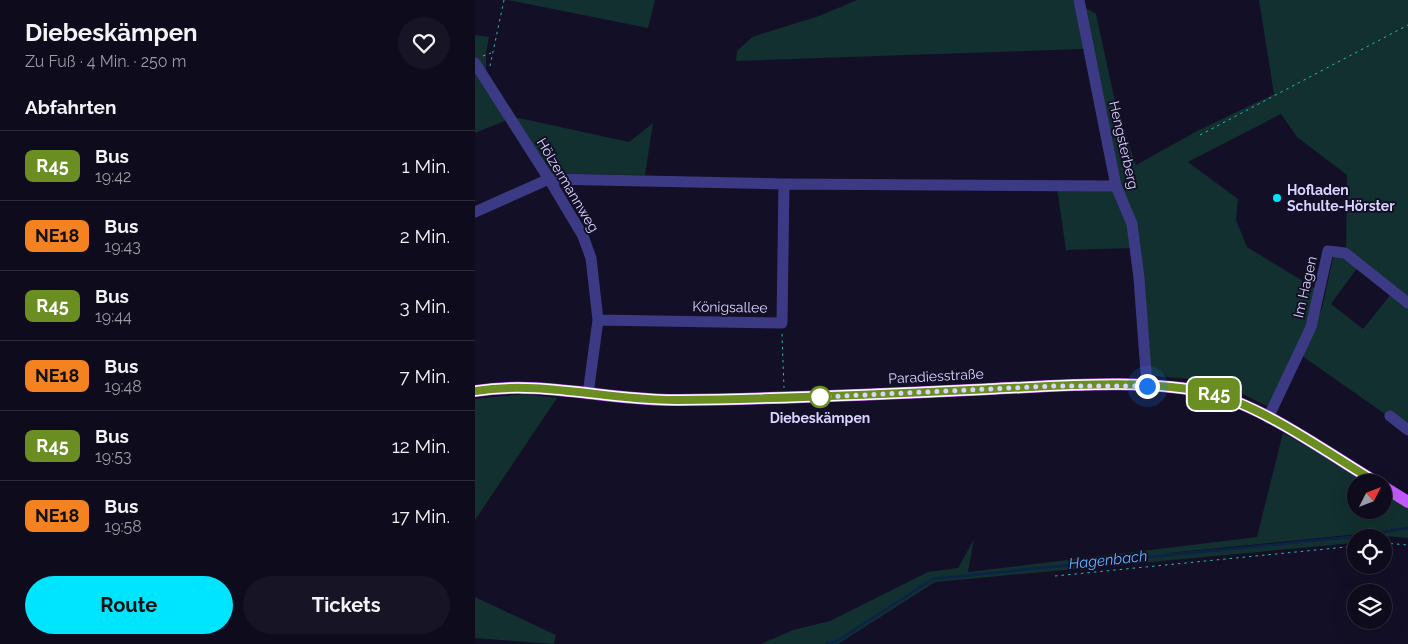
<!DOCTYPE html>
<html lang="de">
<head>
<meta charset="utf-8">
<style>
	body { margin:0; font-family:Raleway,sans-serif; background:#171425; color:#f1f3f6; height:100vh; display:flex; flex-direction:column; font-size:19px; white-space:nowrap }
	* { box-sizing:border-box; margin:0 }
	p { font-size:16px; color:#9b9ba3 }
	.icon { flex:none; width:28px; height:28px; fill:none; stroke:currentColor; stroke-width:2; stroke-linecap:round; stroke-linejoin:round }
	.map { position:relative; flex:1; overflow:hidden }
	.side { display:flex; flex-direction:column; background:#0e0b1c; width:475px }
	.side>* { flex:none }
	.badge { padding:0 10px; border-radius:8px; font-size:18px; line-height:32px }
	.needle { width:32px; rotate:48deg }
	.buttons { position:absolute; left:872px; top:474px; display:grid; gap:10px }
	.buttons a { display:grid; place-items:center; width:45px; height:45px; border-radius:50%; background:#0e0b1c; box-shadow:0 5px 20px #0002,0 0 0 1px #2e2b3b; font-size:25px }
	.you { position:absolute; width:25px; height:25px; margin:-12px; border:4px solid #fff; border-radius:50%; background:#1a73e8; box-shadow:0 0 0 8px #1a73e833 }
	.map>.badge { position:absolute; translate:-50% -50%; box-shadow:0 0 0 2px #fff }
	h2 { padding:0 25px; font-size:19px; line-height:45px }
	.round { display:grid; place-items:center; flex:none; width:52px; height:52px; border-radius:26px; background:#171425 }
	.summary { display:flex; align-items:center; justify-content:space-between; height:85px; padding:0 25px }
	h1 { font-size:24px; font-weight:700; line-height:38px }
	.button { display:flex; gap:10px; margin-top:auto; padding:10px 25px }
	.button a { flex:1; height:58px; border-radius:30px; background:#00e5ff; color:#111; font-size:20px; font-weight:700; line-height:58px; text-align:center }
	.button a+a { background:#171425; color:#f1f3f6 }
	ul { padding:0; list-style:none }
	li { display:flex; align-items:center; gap:15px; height:70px; padding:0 25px; border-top:1px solid #2e2b3b }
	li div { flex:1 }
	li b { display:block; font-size:19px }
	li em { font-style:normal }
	li .badge { min-width:55px; font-weight:700; text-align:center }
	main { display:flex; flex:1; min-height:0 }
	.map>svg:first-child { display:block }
	.green { fill:#12302f }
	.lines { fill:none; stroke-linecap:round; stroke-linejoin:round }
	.stream { stroke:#0c2248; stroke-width:2.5 }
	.path { stroke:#2fb8b0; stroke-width:1; stroke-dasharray:2.5 4; stroke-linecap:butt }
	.minor { stroke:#3d3a85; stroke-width:11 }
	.major { stroke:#c25bff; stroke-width:12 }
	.line-casing { stroke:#fff; stroke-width:11 }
	.line { stroke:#6b8e23; stroke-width:8 }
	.walk { stroke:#d9d4ff; stroke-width:5; stroke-dasharray:0 9 }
	.poi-dot { fill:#00e5ff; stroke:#130f26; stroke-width:2 }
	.stop-dot { fill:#fff; stroke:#6b8e23; stroke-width:2.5 }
	.labels { text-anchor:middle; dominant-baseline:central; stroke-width:4; stroke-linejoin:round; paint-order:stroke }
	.street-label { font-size:14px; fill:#d9d4ff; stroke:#130f26 }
	.poi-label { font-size:14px; font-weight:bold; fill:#d9d4ff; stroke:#130f26; text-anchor:start }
	.stop-label { font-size:14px; font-weight:bold; fill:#d9d4ff; stroke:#130f26 }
	.water-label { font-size:15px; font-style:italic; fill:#62b6ff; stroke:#130f26 }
</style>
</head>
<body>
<main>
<section class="side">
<div class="summary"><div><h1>Diebeskämpen</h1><p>Zu Fuß · 4 Min. · 250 m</p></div><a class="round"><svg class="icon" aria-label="heart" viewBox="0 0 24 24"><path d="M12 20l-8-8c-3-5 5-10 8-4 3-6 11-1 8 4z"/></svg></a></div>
<h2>Abfahrten</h2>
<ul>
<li><span class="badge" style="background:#6b8e23;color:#fff">R45</span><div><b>Bus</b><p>19:42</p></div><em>1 Min.</em></li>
<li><span class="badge" style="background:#f58220;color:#111">NE18</span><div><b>Bus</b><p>19:43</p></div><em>2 Min.</em></li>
<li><span class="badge" style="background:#6b8e23;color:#fff">R45</span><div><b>Bus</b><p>19:44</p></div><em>3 Min.</em></li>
<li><span class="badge" style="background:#f58220;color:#111">NE18</span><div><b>Bus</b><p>19:48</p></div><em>7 Min.</em></li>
<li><span class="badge" style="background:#6b8e23;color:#fff">R45</span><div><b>Bus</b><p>19:53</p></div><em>12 Min.</em></li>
<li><span class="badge" style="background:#f58220;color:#111">NE18</span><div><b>Bus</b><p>19:58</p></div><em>17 Min.</em></li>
</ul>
<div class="button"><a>Route</a><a>Tickets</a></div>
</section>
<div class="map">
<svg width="933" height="644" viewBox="0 0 933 644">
	<rect width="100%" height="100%" fill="#130f26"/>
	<path class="green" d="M 33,0 L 180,0 L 173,28 Z
		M 382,0 L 600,0 L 609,49 L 261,61 L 262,51 L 277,37 L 344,16 Z
		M 784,0 L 933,0 L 933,297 L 871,250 L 872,175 L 822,137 L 806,114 L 713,162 L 763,199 L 761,220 L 772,247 L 841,289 L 834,324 L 794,407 L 755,388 L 715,379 L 679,376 L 675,372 L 667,278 L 644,183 L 609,7 L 621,14 L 642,111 L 661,165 L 724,130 L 799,94 Z
		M 0,35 L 14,37 L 11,53 L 11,75 L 0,59 Z
		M 0,68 L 32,120 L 0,133 Z
		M 39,117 L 154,142 L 178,123 L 170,175 L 75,174 Z
		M 582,188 L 640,188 L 655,224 L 659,248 L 591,250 Z
		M 862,256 L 868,257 L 883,267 L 856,304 L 888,329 L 916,294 L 933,307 L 933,425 L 914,417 L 826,355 L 847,308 L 858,258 Z
		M 49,394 L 82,398 L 0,520 L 0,399 Z
		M 808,433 L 897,482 L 881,482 L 881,510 L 909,510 L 909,489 L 933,504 L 933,538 L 884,534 L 684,554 L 879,538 L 879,543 L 460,582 L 363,644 L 286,644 L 318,630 L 355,621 L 453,572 L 483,568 L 499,539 L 493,572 L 782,537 Z
		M 0,597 L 81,635 L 79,644 L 0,638 Z"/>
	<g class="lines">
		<path class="stream" d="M 351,644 L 362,641 L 458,579 L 883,536 L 933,528"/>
		<path class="path" d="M 8,56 L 16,53
			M 15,66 L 29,0
			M 725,135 L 933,25
			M 307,334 L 309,388
			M 909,543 L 933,545
			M 580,576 L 881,546"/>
		<path class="minor" d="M 604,0 L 641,186 L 657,224 L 664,278 L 672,386
			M 0,63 L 74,179 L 108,236 L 116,258 L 123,320 L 113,394
			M 0,212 L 74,179 L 309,184 L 641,186
			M 123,320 L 307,323 L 309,184
			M 915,416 L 933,430
			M 793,418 L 836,327 L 853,251 L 870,253 L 933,303"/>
		<path class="major" d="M 0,391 C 68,380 136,401 204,400 C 308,399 411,394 515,389 C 583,386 672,378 738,394 C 789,407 854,454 901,482
			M 909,487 L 933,502"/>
	</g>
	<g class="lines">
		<g class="line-casing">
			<path id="line" d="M 0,391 C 68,380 135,401 204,400 C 308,399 411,394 515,389 C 583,386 672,378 738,394 C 789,407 854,454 901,482"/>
		</g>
		<use href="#line" class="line"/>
		<path class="walk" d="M 345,397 L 578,386 L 672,386"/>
	</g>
	<circle class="poi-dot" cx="802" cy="198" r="5"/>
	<circle class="stop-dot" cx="345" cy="397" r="10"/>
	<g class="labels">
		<g class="street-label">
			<text transform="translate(649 145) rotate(77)">Hengsterberg</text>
			<text transform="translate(93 185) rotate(59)">Hölzermannweg</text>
			<text transform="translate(830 287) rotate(-77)">Im Hagen</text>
			<text transform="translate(255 307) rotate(1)">Königsallee</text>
			<text transform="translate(461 376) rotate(-3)">Paradiesstraße</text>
		</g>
		<g class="poi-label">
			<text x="812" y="190">Hofladen<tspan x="812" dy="16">Schulte-Hörster</tspan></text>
		</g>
		<g class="stop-label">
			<text x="345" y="418">Diebeskämpen</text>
		</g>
		<g class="water-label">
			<text transform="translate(633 560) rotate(-6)">Hagenbach</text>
		</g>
	</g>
</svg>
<div class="buttons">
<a><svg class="needle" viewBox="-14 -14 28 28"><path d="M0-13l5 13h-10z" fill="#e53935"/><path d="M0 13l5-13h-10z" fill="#9b9ba3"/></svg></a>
<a><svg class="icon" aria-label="locate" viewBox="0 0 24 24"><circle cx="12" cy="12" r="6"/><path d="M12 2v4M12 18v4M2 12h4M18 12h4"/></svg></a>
<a><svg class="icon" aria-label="layers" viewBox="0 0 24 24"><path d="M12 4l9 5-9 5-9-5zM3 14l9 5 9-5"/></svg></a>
</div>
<div class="you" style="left:672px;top:386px"></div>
<b class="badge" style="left:739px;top:394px;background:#6b8e23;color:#fff">R45</b>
</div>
</main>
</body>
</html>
